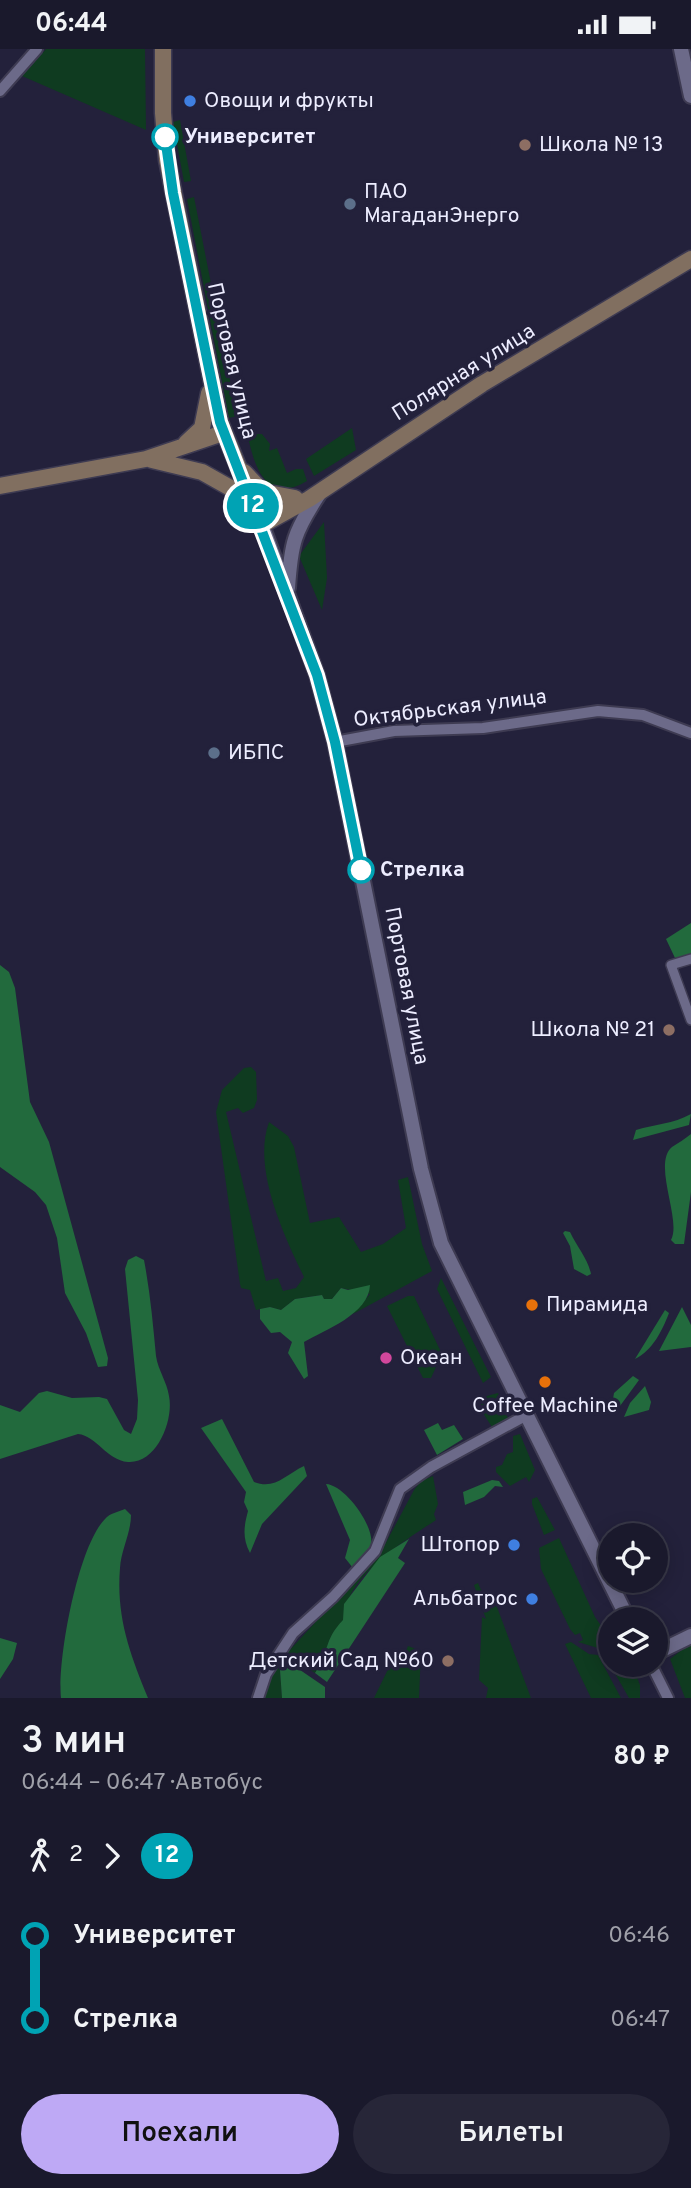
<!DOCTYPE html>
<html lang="ru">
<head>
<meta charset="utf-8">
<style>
	body { margin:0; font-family:Overpass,sans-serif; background:#272638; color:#f1f3f6; height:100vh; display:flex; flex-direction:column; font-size:26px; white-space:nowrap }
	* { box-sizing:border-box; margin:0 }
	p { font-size:23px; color:#9fa0a9 }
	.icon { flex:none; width:38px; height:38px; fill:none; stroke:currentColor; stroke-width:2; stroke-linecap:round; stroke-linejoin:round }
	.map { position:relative; height:1649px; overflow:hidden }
	.side { display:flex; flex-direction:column; background:#1a192c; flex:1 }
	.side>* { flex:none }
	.badge { padding:0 14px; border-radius:23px; font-size:24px; line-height:46px }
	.buttons { position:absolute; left:598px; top:1474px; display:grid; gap:14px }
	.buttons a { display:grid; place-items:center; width:70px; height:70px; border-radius:50%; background:#1a192c; box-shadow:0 4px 18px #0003,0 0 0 2px #383848; font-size:35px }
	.map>.badge { position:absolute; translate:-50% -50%; box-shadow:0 0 0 4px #fff }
	.legs { display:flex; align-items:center; gap:10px; height:77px; padding:0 21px; font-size:23px }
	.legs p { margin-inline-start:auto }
	.overview { display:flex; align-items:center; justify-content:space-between; height:119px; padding:0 21px }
	h1 { font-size:38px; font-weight:600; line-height:52px }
	.primary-button { display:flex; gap:14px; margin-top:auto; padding:14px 21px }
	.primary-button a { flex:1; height:80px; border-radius:42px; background:#bea9f5; color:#111; font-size:28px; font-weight:600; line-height:80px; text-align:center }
	.primary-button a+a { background:#272638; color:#f1f3f6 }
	ul { padding:0 21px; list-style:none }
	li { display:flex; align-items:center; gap:24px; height:84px; font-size:26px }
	li i { display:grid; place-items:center; width:10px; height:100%; margin:0 9px; background:currentColor }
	li i::after { content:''; width:18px; height:18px; margin:-9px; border:5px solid; border-radius:50%; background:#1a192c }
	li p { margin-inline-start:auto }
	li:first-child i { background:linear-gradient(#0000 50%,currentColor 0) }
	li:last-child i { background:linear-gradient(currentColor 50%,#0000 0) }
	.status { display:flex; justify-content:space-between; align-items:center; height:49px; padding:0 35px; background:#1a192c; direction:ltr }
	.status svg { height:19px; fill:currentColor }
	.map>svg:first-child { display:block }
	.green { fill:#0f3b20 }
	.forest { fill:#226a3d }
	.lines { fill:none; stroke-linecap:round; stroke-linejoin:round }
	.pedestrian-casing { stroke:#3e3b52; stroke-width:12 }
	.minor-casing { stroke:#3e3b52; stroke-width:14 }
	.tertiary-casing { stroke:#3e3b52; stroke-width:18 }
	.secondary-casing { stroke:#3e3b52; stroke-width:19 }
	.pedestrian { stroke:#6c6a89; stroke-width:9 }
	.minor { stroke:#6c6a89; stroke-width:10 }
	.tertiary { stroke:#6c6a89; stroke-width:14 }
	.secondary { stroke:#816f60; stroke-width:16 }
	.line-1-casing { stroke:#fff; stroke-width:16 }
	.line-1 { stroke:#00a3b4; stroke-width:10 }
	.shop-dot { fill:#3f7fe0; stroke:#23213b; stroke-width:2.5 }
	.stop-1-dot { fill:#fff; stroke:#00a3b4; stroke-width:3.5 }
	.education-dot { fill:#8d6e63; stroke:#23213b; stroke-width:2.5 }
	.service-dot { fill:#5c6f8a; stroke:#23213b; stroke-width:2.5 }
	.food-dot { fill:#e8710a; stroke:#23213b; stroke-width:2.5 }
	.hotel-dot { fill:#d1479c; stroke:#23213b; stroke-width:2.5 }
	.labels { text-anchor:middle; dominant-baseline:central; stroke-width:7; stroke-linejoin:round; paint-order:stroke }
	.poi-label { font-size:21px; fill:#ededff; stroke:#23213b; text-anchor:start }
	.stop-label { font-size:21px; font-weight:bold; fill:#ededff; stroke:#23213b; text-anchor:start }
	.street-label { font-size:21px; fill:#ededff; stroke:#23213b }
</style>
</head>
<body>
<div class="status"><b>06:44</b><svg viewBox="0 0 49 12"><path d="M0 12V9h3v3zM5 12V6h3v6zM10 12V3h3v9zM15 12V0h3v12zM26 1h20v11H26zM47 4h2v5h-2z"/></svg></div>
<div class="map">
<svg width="691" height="1649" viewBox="0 0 691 1649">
	<rect width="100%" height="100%" fill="#23213b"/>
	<path class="green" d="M 46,0 L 145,0 L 146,81 L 22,27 Z
		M 180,71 L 191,132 L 184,133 L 173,73 Z
		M 194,148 L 237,367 L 229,369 L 187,150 Z
		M 352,379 L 356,401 L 314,427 L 306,410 Z
		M 255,385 L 262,385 L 270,395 L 269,402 L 277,399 L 287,424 L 296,420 L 303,420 L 307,432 C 268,455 255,421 248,388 Z
		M 324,473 L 327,529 L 322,561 L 299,507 Z
		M 251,1018 L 256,1023 L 257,1051 L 254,1059 L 243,1064 L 238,1059 L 226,1063 L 266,1232 L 278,1229 L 283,1242 L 296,1239 L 304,1228 C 284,1187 252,1119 269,1073 L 288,1087 L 294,1098 L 310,1174 L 339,1168 L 361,1203 L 383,1195 L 406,1179 L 398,1131 L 408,1128 L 422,1195 L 432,1222 L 353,1265 L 370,1245 L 341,1239 L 332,1250 L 324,1250 L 322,1246 L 295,1250 L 281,1261 L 270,1258 L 256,1261 L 250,1241 L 241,1239 L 240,1235 L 216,1063 L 222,1041 L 244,1019 Z
		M 441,1229 L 491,1328 L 483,1334 L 437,1240 Z
		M 408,1247 L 414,1247 L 442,1305 L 431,1329 L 423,1329 L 387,1257 Z
		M 498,1344 L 509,1372 L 493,1380 C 487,1368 477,1362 483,1348 Z
		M 520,1385 L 535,1421 L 529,1433 L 526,1428 L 510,1437 L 496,1423 L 496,1418 L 502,1416 L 507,1405 L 513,1403 L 513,1387 Z
		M 433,1427 L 438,1455 L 434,1465 L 436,1471 C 403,1493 345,1527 344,1571 C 323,1592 330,1602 315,1624 L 288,1607 L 280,1621 L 282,1649 L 261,1649 L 276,1616 L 382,1501 L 414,1441 L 421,1432 Z
		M 537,1448 L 555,1481 L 544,1486 L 532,1455 L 532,1450 Z
		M 559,1489 L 595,1568 L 611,1591 L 611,1615 L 632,1615 L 640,1636 L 640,1649 L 629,1649 L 601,1600 L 578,1593 L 583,1591 L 580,1584 L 575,1586 L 570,1580 L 541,1520 L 539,1499 Z
		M 478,1534 L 485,1550 L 497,1558 L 531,1649 L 486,1649 L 488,1639 L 479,1631 L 482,1568 L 486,1570 L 474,1536 Z
		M 571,1593 L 589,1605 L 598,1606 L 621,1649 L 591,1649 L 565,1595 Z
		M 691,1594 L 691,1649 L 685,1649 L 670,1610 Z
		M 408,1597 L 421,1602 L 419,1649 L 374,1649 L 393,1610 L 399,1606 L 404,1607 Z"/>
	<path class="forest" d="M 691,874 L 691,905 L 675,909 L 666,890 Z
		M 0,916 L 9,923 L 15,939 L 30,1053 L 49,1093 L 108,1309 L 107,1317 L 98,1318 L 86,1284 L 65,1244 L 57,1189 L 46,1156 L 35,1143 L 0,1118 Z
		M 691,1065 L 689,1076 L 633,1091 L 636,1081 C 655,1075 673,1075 691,1065 Z
		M 691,1085 L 691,1143 L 684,1195 L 675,1195 L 671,1191 C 682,1171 652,1115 672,1098 C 678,1094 685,1090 691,1085 Z
		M 565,1182 L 570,1183 C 577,1198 588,1210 591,1225 L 587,1227 L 574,1220 L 570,1197 L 563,1184 Z
		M 136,1207 L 144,1211 C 150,1242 153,1275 156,1307 C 158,1321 167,1333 169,1347 C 174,1371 157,1415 128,1413 C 106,1411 97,1387 78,1385 L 0,1410 L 0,1356 L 20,1363 L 39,1344 L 47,1342 L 72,1349 L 99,1348 L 107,1350 L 124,1381 L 131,1385 L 137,1370 L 138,1351 L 125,1220 L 128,1211 Z
		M 370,1236 C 369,1265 325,1281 304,1293 L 308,1327 L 304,1330 L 288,1304 L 292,1293 L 280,1283 L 271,1284 L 260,1270 L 260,1260 L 270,1258 L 281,1261 L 295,1250 L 322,1246 L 324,1250 L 332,1250 L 341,1239 L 348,1241 Z
		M 682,1258 L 691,1276 L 691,1298 L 659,1302 Z
		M 665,1261 L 669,1264 C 662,1282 653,1301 635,1310 Z
		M 633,1327 L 639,1331 L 620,1357 L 612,1356 L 614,1344 Z
		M 645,1337 L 651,1353 L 649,1361 L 624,1368 L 630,1354 Z
		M 222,1370 L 254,1433 C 275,1441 285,1426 304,1417 L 307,1427 L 262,1475 L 250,1504 C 242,1489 244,1477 248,1462 L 244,1453 L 246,1443 L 201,1379 Z
		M 438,1374 L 442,1381 L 454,1376 L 463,1390 L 437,1406 L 424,1381 Z
		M 492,1431 L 499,1432 L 503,1438 L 495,1437 L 484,1448 L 465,1456 L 463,1443 Z
		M 326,1435 C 345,1436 376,1478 371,1498 C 369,1506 360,1513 353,1519 L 345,1509 L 350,1491 Z
		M 125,1460 L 131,1466 C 131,1484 121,1501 120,1519 C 116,1568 130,1605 148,1649 L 61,1649 C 57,1611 78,1497 105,1470 C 110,1464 118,1463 125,1460 Z
		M 409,1490 L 398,1509 L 405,1514 L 327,1633 L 315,1624 C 330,1602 323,1592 343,1571 L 344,1555 L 380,1508 Z
		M 0,1589 L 17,1594 L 13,1610 L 0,1630 Z
		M 284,1610 L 325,1638 L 325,1649 L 282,1649 L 280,1621 L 285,1614 Z"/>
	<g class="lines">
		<g class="pedestrian-casing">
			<path id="pedestrian" d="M 691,910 L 671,916 L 691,971"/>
		</g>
		<g class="minor-casing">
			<path id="minor" d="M 0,42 L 37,0
				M 335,693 L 394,682 L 483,679 L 598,662 L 643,666 L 691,684
				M 651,1615 L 668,1649
				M 258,1649 L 266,1625 L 293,1584 L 333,1548 L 375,1502 L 400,1440 L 431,1418 L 525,1367"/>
		</g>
		<g class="tertiary-casing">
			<path id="tertiary" d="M 681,0 L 691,47
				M 262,476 L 317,626 L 335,693 L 421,1120 L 441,1194 L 628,1570
				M 288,539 C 291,494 294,483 319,445
				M 656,1604 L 691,1587"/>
		</g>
		<g class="secondary-casing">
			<path id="secondary" d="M 163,0 L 163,64 L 167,111 L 220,373 L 262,476 L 309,450 L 482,335 L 691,210
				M 186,394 L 202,379 L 209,344
				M 152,411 L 202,423 L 250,450
				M 244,423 L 263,443 L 295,449
				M 0,437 L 146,410 L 223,384"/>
		</g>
		<use href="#pedestrian" class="pedestrian"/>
		<use href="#minor" class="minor"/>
		<use href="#tertiary" class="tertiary"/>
		<use href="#secondary" class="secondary"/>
	</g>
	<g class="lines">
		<g class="line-1-casing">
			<path id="line-1" d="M 165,88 L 173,144 L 220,373 L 317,626 L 335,693 L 361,821"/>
		</g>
		<use href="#line-1" class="line-1"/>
	</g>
	<g class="shop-dot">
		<circle cx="190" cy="52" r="7"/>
		<circle cx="514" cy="1496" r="7"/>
		<circle cx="532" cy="1550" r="7"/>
	</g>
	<g class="stop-1-dot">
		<circle cx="165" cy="88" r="12"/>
		<circle cx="361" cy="821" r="12"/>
	</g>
	<g class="education-dot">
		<circle cx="525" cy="96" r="7"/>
		<circle cx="669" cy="981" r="7"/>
		<circle cx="448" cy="1612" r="7"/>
	</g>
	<g class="service-dot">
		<circle cx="350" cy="155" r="7"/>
		<circle cx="214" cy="704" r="7"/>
	</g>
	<g class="food-dot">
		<circle cx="532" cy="1256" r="7"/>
		<circle cx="545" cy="1333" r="7"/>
	</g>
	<circle class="hotel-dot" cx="386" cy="1309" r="7"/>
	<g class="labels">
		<g class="poi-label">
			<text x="204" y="52">Овощи и фрукты</text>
			<text x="539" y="96">Школа № 13</text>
			<text x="364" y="143">ПАО<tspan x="364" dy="24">МагаданЭнерго</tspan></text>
			<text x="228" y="704">ИБПС</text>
			<text x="655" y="981" text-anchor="end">Школа № 21</text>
			<text x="546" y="1256">Пирамида</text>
			<text x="400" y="1309">Океан</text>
			<text x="545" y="1357" text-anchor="middle">Coffee Machine</text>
			<text x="500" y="1496" text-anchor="end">Штопор</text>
			<text x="518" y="1550" text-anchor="end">Альбатрос</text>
			<text x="434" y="1612" text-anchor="end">Детский Сад №60</text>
		</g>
		<g class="stop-label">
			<text x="184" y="88">Университет</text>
			<text x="380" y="821">Стрелка</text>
		</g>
		<g class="street-label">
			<text transform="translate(231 312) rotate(77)">Портовая улица</text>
			<text transform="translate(464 324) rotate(-32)">Полярная улица</text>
			<text transform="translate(450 660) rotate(-7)">Октябрьская улица</text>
			<text transform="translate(406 937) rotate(79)">Портовая улица</text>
		</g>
	</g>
</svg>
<div class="buttons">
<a><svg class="icon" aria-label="locate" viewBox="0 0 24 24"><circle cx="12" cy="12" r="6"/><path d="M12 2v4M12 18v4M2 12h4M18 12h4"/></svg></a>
<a><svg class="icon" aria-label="layers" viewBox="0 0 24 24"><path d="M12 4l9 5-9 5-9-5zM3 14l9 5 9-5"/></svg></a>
</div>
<b class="badge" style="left:253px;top:457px;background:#00a3b4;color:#fff">12</b>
</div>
<section class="side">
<div class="overview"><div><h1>3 мин</h1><p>06:44 – 06:47 · Автобус</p></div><b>80 ₽</b></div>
<div class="legs"><svg class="icon" aria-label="walk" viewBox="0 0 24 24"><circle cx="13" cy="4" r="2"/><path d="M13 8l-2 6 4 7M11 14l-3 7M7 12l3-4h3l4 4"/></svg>2<svg class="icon" aria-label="forward" viewBox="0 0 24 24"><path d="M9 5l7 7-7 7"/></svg><b class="badge" style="background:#00a3b4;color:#fff">12</b></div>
<ul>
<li><i style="color:#00a3b4"></i><b>Университет</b><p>06:46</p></li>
<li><i style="color:#00a3b4"></i><b>Стрелка</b><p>06:47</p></li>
</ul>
<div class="primary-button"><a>Поехали</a><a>Билеты</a></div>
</section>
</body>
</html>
